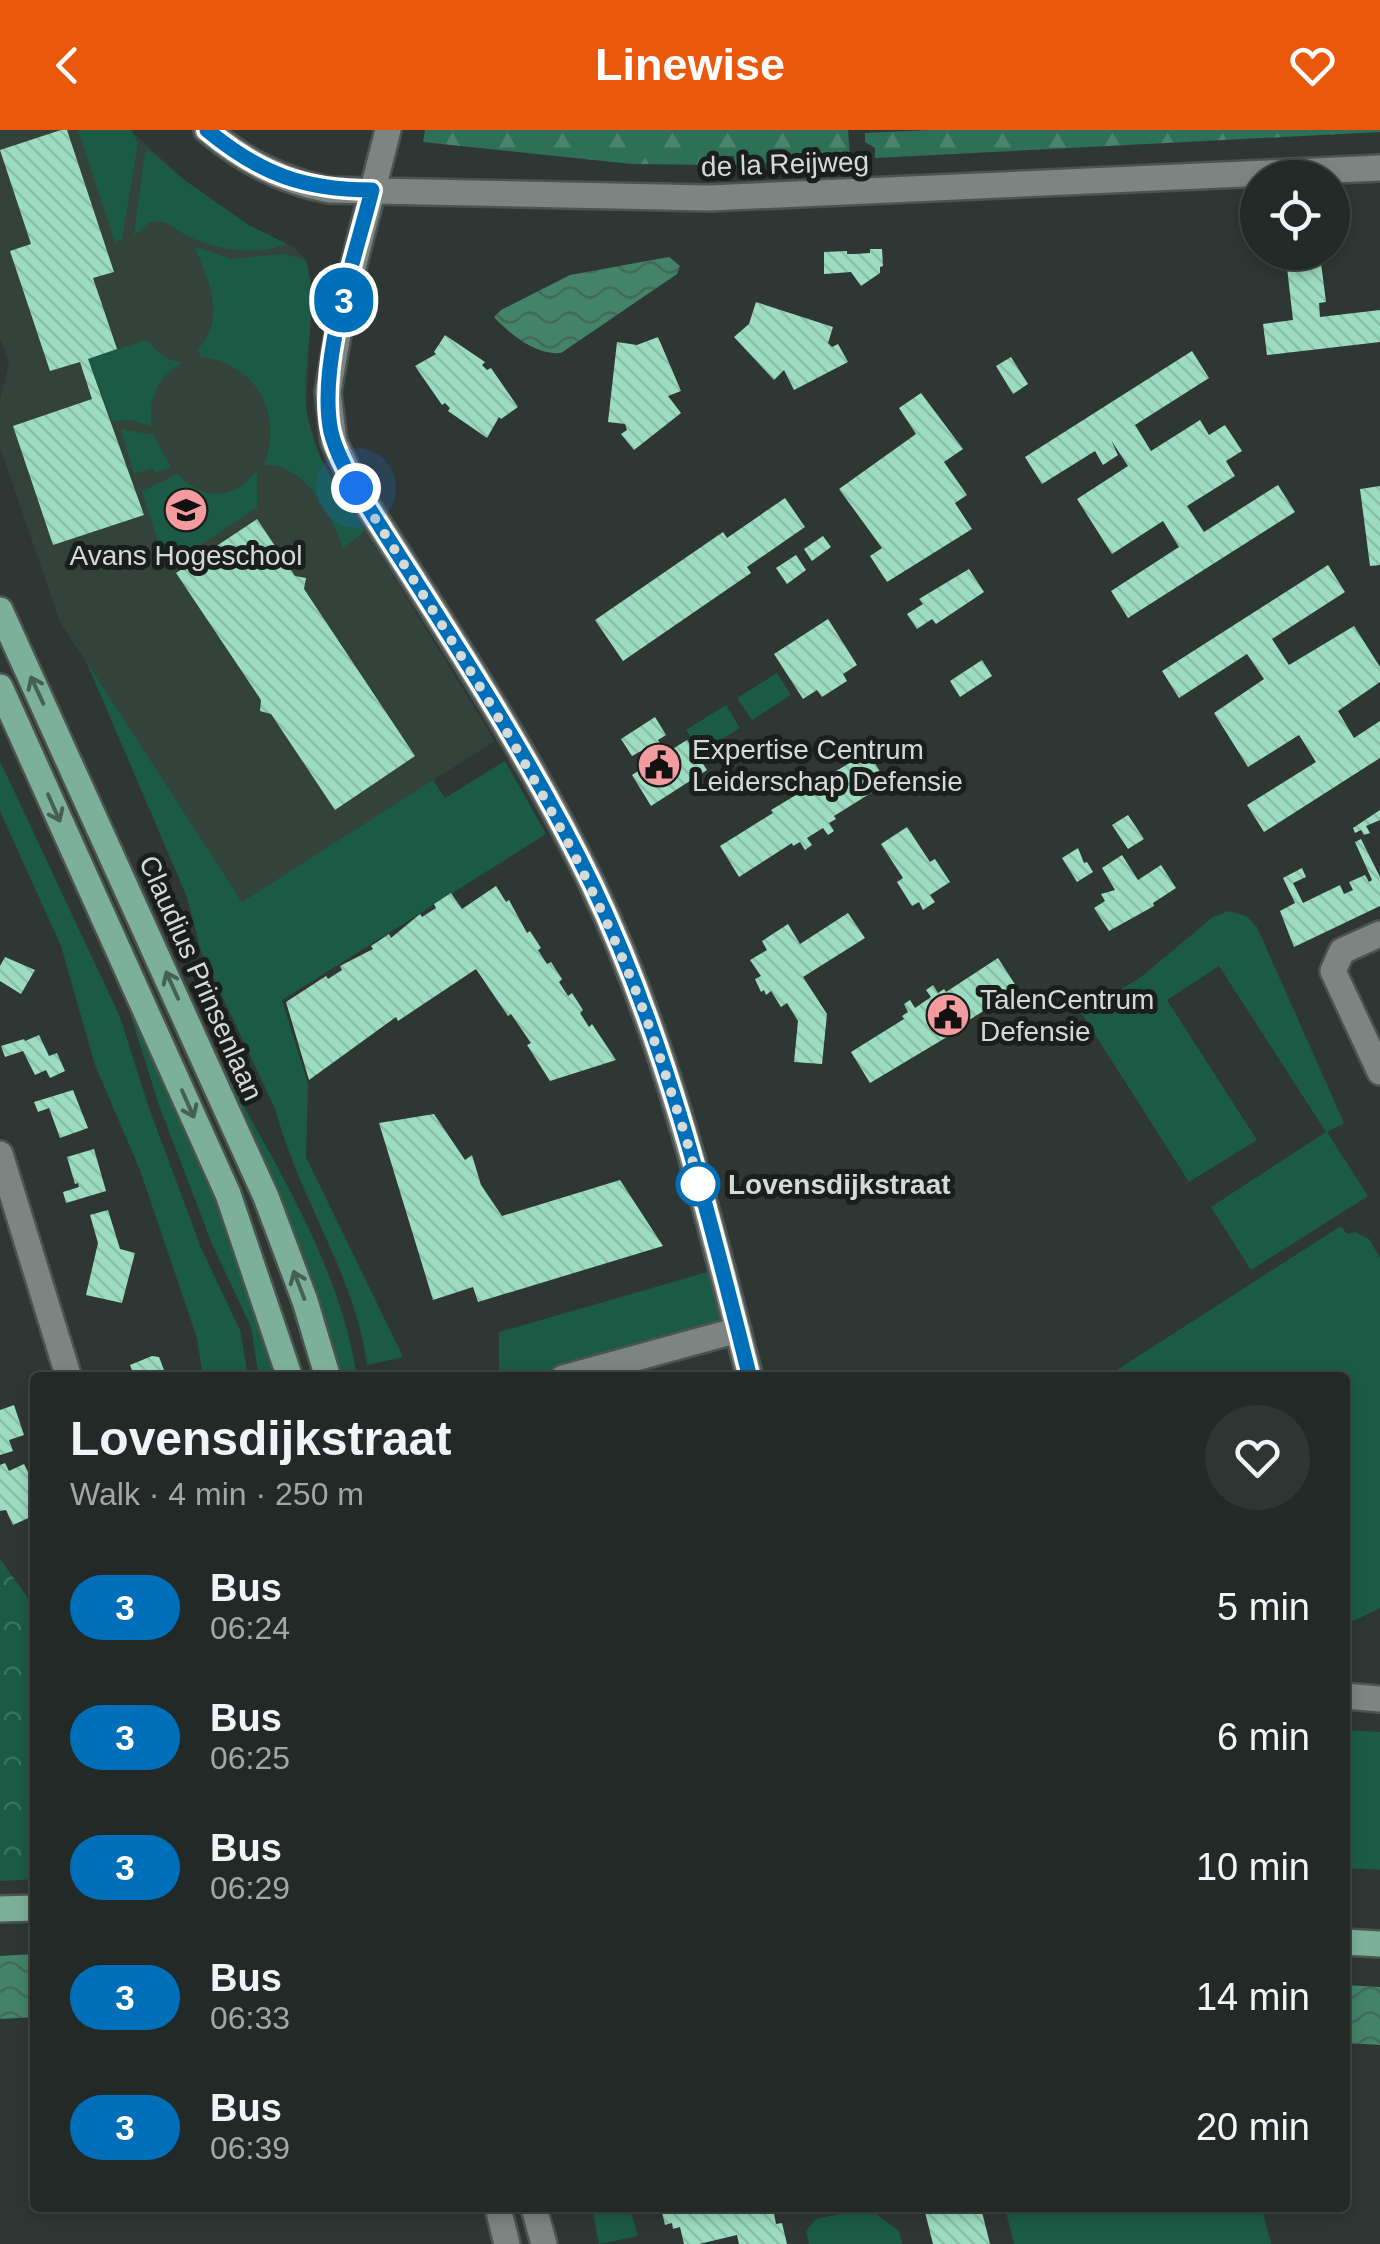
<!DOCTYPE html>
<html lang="en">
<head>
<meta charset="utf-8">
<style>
	body { margin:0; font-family:Arial,sans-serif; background:#2f3533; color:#f1f3f6; height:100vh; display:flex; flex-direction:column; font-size:38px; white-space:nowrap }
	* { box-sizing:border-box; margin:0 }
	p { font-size:32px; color:#a3a6a7 }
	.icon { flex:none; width:55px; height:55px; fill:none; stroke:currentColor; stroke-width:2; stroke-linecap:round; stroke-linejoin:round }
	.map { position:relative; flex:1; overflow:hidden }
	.panel { position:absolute; left:30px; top:1242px; width:1320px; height:840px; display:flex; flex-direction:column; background:#232927; border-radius:10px; box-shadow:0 5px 15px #0003,0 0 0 2px #404544 }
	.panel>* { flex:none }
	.badge { padding:0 20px; border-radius:32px; font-size:35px; line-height:65px }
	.buttons { position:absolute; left:1240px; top:30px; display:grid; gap:20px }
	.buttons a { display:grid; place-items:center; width:110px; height:110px; border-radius:50%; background:#232927; box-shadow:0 5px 15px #0003,0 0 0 2px #404544; font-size:50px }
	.you { position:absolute; width:50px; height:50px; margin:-25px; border:8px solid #fff; border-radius:50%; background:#1a73e8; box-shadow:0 0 0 15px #1a73e833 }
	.map>.badge { position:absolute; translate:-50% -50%; box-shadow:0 0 0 5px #fff }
	.round { display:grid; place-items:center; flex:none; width:105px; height:105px; border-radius:52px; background:#2f3533 }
	.summary { display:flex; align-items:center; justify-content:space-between; height:170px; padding:0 40px }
	h1 { font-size:48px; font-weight:600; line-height:75px }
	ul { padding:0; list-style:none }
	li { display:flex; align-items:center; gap:30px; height:130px; padding:0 40px }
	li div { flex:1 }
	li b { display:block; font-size:38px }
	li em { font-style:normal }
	li .badge { min-width:110px; font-weight:700; text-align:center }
	header { display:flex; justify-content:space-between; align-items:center; height:130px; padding:0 40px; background:#ea580c; color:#fff; font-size:45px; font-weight:600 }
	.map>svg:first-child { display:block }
	.built { fill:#33423b }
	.green { fill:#1b5b45 }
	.forest { fill:url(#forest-firs) }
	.park { fill:url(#park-crowns) }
	.water { fill:url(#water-waves) }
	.building { fill:url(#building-back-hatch) }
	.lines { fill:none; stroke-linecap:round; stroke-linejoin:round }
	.minor-casing { stroke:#4c5350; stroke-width:30 }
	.major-casing { stroke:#4c5350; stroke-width:30 }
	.minor { stroke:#7c8581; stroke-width:25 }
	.major { stroke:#7db09b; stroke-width:25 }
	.oneway { stroke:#476055 }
	.line-casing { stroke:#fff; stroke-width:22 }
	.line { stroke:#006fba; stroke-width:15 }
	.walk { stroke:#d5dad7; stroke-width:10; stroke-dasharray:0 18 }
	.stop-dot { fill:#fff; stroke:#006fba; stroke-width:5 }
	.labels { text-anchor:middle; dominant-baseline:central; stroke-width:10; stroke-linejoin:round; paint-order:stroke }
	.street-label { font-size:28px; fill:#d5dad7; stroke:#1a1e1c }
	.poi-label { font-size:28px; fill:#d5dad7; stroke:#1a1e1c; text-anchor:start }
	.stop-label { font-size:28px; font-weight:bold; fill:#d5dad7; stroke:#1a1e1c; text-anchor:start }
</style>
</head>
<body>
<header><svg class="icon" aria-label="back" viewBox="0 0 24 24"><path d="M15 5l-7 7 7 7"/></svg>Linewise<svg class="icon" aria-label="heart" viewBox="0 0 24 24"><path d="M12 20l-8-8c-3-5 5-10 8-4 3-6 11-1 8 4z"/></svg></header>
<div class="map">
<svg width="1380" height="2114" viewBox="0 0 1380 2114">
	<defs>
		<pattern id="forest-firs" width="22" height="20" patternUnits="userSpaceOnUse" patternTransform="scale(2.5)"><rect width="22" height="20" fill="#2e6f57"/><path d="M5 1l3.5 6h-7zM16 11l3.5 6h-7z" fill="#4b836e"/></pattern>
		<pattern id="park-crowns" width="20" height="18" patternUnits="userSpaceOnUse" patternTransform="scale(2.5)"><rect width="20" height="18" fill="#1b5b45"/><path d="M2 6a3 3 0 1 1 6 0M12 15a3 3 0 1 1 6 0" fill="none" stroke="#3b725f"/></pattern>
		<pattern id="water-waves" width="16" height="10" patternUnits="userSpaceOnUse" patternTransform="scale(2.5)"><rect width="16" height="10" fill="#43836a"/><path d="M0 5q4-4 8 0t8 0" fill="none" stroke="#426959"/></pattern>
		<pattern id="building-back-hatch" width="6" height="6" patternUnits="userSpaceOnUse" patternTransform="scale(2.5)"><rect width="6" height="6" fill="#9cddc1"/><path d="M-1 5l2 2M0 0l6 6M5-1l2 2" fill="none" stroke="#8abea7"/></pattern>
	</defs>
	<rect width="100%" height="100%" fill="#2f3734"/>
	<path class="built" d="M 0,0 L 131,0 L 183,49 L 247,94 L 295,118 L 306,130 L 312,159 L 306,280 L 320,327 L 495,611 L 242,772 L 60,492 L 0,317 L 0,270 L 9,233 L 0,208 Z"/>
	<path class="green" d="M 78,0 L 131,0 L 138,13 L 122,109 L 115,112 Z
		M 149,20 L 183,49 L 247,94 L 287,114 C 256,127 218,120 187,106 C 176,101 167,88 152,92 C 144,94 141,102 134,105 L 145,23 Z
		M 199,118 L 231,129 L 285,124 L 306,130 C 321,182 299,234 307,284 C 314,328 341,365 365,401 L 343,418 C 331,384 305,333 264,335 C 284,284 255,232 200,227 L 198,219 C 226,190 210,151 195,119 Z
		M 146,210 L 165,228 L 183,233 C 159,244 147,270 152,296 L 130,290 L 112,291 L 88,229 Z
		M 121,299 L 154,305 L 171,338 L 155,342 L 153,338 L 134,344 Z
		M 257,341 L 257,377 L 171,435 L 160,418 L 142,361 L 177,344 C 205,371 232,371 257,341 Z
		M 86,531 L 242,772 L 433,650 L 445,668 L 505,631 L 546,704 L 282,870 L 308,954 L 306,1027 L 403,1227 L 367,1235 C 355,1144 299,1069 276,981 L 201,821 L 187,767 Z
		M 777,543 L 791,565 L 752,590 L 737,568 Z
		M 726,575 L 740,598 L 701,622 L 686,600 Z
		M 0,631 L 120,887 L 149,978 L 201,1118 L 240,1200 L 248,1247 L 203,1247 L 197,1208 L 140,1040 L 95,935 L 61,816 L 0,681 Z
		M 1229,781 L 1246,786 L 1257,797 L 1344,993 L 1327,1002 L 1368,1066 L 1251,1140 L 1211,1077 L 1326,1002 L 1219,836 L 1167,870 L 1257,1010 L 1189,1052 L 1082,884 L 1141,847 L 1213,787 Z
		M 129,871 L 239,1120 L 283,1247 L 259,1247 L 251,1197 L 212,1114 L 159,975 L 130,883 Z
		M 223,938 C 276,1037 340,1135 357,1247 L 342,1247 L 292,1096 Z
		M 1341,1096 L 1347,1104 L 1355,1102 L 1369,1109 L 1380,1128 L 1380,1478 L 1345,1495 L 1345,1248 L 1106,1247 Z
		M 711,1141 L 724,1193 L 565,1236 L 544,1248 L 499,1245 L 499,1202 Z
		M 1345,1600 L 1380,1602 L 1380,1740 L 1345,1738 Z
		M 592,2078 L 630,2078 L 638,2106 L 599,2114 Z
		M 868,2078 L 899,2101 L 902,2114 L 809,2114 L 806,2101 L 816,2089 Z
		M 1005,2078 L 1262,2078 L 1271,2114 L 1014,2114 Z"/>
	<path class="forest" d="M 425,0 L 848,0 L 850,29 L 735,35 L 734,26 L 719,27 L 719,35 L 632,34 L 423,12 Z
		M 930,0 L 1380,0 L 1380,2 L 875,28 L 875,18 L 865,12 L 865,3 Z"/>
	<path class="park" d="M 0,1429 L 35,1478 L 35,1749 L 0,1751 Z"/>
	<path class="water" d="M 669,127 L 680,136 L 677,144 L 561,223 C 536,225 512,206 494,187 L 501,180 L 570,145 Z
		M 35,1824 L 35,1887 L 0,1889 L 0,1826 Z
		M 1345,1855 L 1380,1857 L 1380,1915 L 1345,1913 Z"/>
	<path class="building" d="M 61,0 L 67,0 L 114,142 L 93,148 L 117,219 L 88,229 L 144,385 L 53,415 L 13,296 L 92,269 L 80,232 L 50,241 L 10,121 L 31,114 L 0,20 Z
		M 870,119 L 882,119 L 883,136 L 880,137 L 880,143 L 861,156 L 851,142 L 824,144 L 824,122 L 847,121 L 847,124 L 854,124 L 870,123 Z
		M 1320,125 L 1326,172 L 1319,173 L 1320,187 L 1380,180 L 1380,212 L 1267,225 L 1263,194 L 1293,190 L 1286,129 Z
		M 756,172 L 833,197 L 828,213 L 832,217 L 838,214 L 848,232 L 794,260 L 784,240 L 774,250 L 734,207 L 749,194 Z
		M 445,205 L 485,232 L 482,235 L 487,240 L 491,238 L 518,277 L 501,289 L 499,287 L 487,308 L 448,281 L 450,278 L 445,273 L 442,275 L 415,236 L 436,224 L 434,222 Z
		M 658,207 L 681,261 L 668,266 L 681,283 L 634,320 L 621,304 L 627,300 L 625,294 L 608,292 L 617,212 L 637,215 Z
		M 1192,221 L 1209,248 L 1135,295 L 1151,321 L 1200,290 L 1209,305 L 1225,295 L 1242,321 L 1226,331 L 1235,346 L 1187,376 L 1204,402 L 1278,355 L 1295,382 L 1128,488 L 1111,461 L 1179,417 L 1163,391 L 1112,424 L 1077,369 L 1128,336 L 1111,310 L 1118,325 L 1103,335 L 1095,321 L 1042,354 L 1025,327 Z
		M 1011,227 L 1028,254 L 1013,264 L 996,236 Z
		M 921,263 L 963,319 L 944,332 L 967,365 L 955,373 L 972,399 L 887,452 L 870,426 L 882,418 L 839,359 L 916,304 L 899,278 Z
		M 1380,356 L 1380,435 L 1370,436 L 1360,359 Z
		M 785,368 L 805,397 L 747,437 L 751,443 L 623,531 L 595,490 L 723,402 L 727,408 Z
		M 257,389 L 295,446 L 306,448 L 304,459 L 415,626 L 335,680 L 271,584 L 260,581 L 261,570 L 176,443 Z
		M 823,406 L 831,417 L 812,431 L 804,419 Z
		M 796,425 L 806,440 L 787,454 L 776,438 Z
		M 1328,435 L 1345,462 L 1272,509 L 1289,535 L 1354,496 L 1380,537 L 1380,552 L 1338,581 L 1354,608 L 1380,591 L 1380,628 L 1264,702 L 1247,675 L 1316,632 L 1299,605 L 1248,637 L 1214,583 L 1264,549 L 1247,524 L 1179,568 L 1162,541 Z
		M 969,439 L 984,462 L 936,494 L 932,489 L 917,499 L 907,484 L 923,474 L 919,469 Z
		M 828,489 L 857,535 L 843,544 L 847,551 L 822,567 L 817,560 L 803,569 L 774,524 Z
		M 982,530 L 992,546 L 960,567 L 950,551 Z
		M 655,587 L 666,605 L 658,610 L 666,623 L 687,610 L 707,640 L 651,676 L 632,645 L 649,634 L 641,621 L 632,626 L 621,609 Z
		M 868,622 L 887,653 L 834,686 L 836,689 L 829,693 L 834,701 L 828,705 L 823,698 L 807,708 L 812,715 L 805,720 L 800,712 L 793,716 L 792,713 L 739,747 L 720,716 L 773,683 L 771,680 Z
		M 1380,680 L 1380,690 L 1366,696 L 1370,703 L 1364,705 L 1361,700 L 1355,703 L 1353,698 Z
		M 1128,685 L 1144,709 L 1128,719 L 1112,695 Z
		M 907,697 L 930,732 L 935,729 L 950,752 L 930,765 L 935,772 L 923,780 L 919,772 L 912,776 L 897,752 L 903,748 L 881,714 Z
		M 1361,709 L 1380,747 L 1380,776 L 1294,817 L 1280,781 L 1295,773 L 1283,748 L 1302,738 L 1306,747 L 1293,753 L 1303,773 L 1340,755 L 1344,764 L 1353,760 L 1349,752 L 1365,745 L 1369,752 L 1372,750 L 1355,712 Z
		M 1078,718 L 1084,733 L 1087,732 L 1093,742 L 1077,752 L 1062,728 Z
		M 1122,725 L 1138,750 L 1161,735 L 1176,758 L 1153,773 L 1154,776 L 1109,801 L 1094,778 L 1105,771 L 1101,764 L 1115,760 L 1102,738 Z
		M 496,756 L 506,772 L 509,770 L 527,803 L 530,801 L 541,818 L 538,820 L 547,834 L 551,832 L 562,849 L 559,852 L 568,866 L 572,863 L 583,880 L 580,883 L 589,897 L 592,894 L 616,930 L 550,951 L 527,915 L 531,913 L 511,884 L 508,886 L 476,839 L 398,891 L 396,887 L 309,950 L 286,872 L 326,846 L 328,849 L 342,840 L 340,836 L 373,819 L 371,816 L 389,804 L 391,808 L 420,784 L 422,787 L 436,778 L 434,774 L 451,763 L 462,779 Z
		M 848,783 L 865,808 L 803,847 L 827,884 L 822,934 L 794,932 L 798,891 L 787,873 L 781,877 L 771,861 L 766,865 L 764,860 L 761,862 L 755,849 L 761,846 L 750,830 L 767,820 L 762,811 L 788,794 L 800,814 Z
		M 5,827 L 35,840 L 21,864 L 0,851 L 0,836 Z
		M 998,828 L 1018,859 L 966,892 L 967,895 L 870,953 L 851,922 L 904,889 L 902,886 L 908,882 L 904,874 L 910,870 L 915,878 L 931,867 L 926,860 L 933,855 L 938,863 L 944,859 L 946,862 Z
		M 39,905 L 49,926 L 57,923 L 65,941 L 50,948 L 46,940 L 35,945 L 23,921 L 5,927 L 1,916 L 24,909 L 25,911 Z
		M 73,960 L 88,998 L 60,1008 L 49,978 L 38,982 L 34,972 Z
		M 434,984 L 465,1030 L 472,1025 L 481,1055 L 502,1086 L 620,1050 L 663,1116 L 478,1172 L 473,1157 L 433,1170 L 379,993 Z
		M 94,1019 L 106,1061 L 66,1073 L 63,1062 L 79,1057 L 78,1053 L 75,1054 L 67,1027 Z
		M 108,1080 L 120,1119 L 135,1123 L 122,1173 L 86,1165 L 98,1113 L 90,1085 Z
		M 152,1226 L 159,1227 L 164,1240 L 159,1243 L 160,1248 L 135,1248 L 130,1235 Z
		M 14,1275 L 24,1305 L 9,1310 L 13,1321 L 0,1325 L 0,1280 Z
		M 5,1333 L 9,1341 L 24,1334 L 35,1356 L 35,1385 L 13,1395 L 6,1380 L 0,1381 L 0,1335 Z
		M 661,2078 L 773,2078 L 776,2094 L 782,2093 L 787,2114 L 739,2114 L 737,2105 L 699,2114 L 684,2114 L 680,2097 L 673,2099 L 672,2093 L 665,2095 Z
		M 924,2078 L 981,2078 L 990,2114 L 933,2114 Z"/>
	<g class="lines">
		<g class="minor-casing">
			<path id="minor" d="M 207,0 C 244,31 282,51 329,60 L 709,68 L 1380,38
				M 388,0 L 342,181 L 328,262 L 334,312 L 356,358 C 438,488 526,617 593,756 C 667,912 707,1081 750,1248
				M 1380,804 L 1342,821 L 1333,841 L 1380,942
				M 0,1024 L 69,1248
				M 563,1248 L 738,1200
				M 1345,1566 L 1380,1569
				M 498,2078 L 507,2114
				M 534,2078 L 544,2114"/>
		</g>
		<g class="major-casing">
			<path id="major" d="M 0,480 L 266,1067 L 305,1171 L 328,1248
				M 0,557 L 228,1064 L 290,1248
				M 0,1779 L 35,1778
				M 1345,1812 L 1380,1814"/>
		</g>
		<use href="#minor" class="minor"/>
		<use href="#major" class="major"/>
	</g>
	<defs><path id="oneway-shaft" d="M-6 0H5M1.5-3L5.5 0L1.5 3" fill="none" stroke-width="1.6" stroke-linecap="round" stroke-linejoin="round" transform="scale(2.5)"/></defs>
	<g class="oneway">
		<use href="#oneway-shaft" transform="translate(37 560) rotate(-115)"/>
		<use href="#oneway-shaft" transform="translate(54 678) rotate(66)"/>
		<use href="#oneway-shaft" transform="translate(172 855) rotate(-114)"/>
		<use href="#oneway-shaft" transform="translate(188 974) rotate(66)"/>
		<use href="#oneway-shaft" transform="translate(299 1155) rotate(-111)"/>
	</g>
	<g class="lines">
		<g class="line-casing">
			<path id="line" d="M 207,0 C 260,44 304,60 372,60 C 355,128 317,235 331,302 C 336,322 346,340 356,358 C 438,488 526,617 593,756 C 667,912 708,1081 750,1248"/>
		</g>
		<use href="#line" class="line"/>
		<path class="walk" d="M 356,358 C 475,549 598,730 666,946 C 677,981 691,1020 698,1054"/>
	</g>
	<defs>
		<g id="university-disc" transform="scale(2.25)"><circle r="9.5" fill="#f49b9f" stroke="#1a1e1c"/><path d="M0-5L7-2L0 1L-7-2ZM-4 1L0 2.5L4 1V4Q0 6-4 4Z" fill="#111"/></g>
		<g id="civic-disc" transform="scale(2.25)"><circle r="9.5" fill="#f49b9f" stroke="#1a1e1c"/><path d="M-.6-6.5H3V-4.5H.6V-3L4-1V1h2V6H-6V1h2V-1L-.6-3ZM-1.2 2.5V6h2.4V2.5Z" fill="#111"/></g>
	</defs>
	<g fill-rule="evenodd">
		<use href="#university-disc" x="186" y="380"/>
		<use href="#civic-disc" x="659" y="635"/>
		<use href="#civic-disc" x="948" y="885"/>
	</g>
	<circle class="stop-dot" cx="698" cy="1054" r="20"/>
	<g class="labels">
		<g class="street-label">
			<text transform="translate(785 34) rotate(-2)">de la Reijweg</text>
			<text transform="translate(201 848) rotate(66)">Claudius Prinsenlaan</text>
		</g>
		<g class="poi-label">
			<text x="186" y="425" text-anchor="middle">Avans Hogeschool</text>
			<text x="692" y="619">Expertise Centrum<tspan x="692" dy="32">Leiderschap Defensie</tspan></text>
			<text x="980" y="869">TalenCentrum<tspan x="980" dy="32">Defensie</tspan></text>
		</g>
		<g class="stop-label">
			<text x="728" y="1054">Lovensdijkstraat</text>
		</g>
	</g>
</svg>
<div class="buttons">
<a><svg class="icon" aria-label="locate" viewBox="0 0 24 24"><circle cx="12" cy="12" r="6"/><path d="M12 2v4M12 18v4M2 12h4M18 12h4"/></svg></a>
</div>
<div class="you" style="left:356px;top:358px"></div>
<b class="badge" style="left:344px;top:170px;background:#006fba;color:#fff">3</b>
<section class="panel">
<div class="summary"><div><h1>Lovensdijkstraat</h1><p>Walk · 4 min · 250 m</p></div><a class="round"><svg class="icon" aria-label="heart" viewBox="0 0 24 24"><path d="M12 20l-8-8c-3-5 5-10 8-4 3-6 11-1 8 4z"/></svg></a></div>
<ul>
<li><span class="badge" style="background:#006fba;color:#fff">3</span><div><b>Bus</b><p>06:24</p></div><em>5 min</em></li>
<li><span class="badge" style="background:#006fba;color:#fff">3</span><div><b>Bus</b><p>06:25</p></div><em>6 min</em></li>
<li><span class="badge" style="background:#006fba;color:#fff">3</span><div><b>Bus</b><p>06:29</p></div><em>10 min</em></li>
<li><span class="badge" style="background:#006fba;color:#fff">3</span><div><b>Bus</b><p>06:33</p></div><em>14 min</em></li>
<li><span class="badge" style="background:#006fba;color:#fff">3</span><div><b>Bus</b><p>06:39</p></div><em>20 min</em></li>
</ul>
</section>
</div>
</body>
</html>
